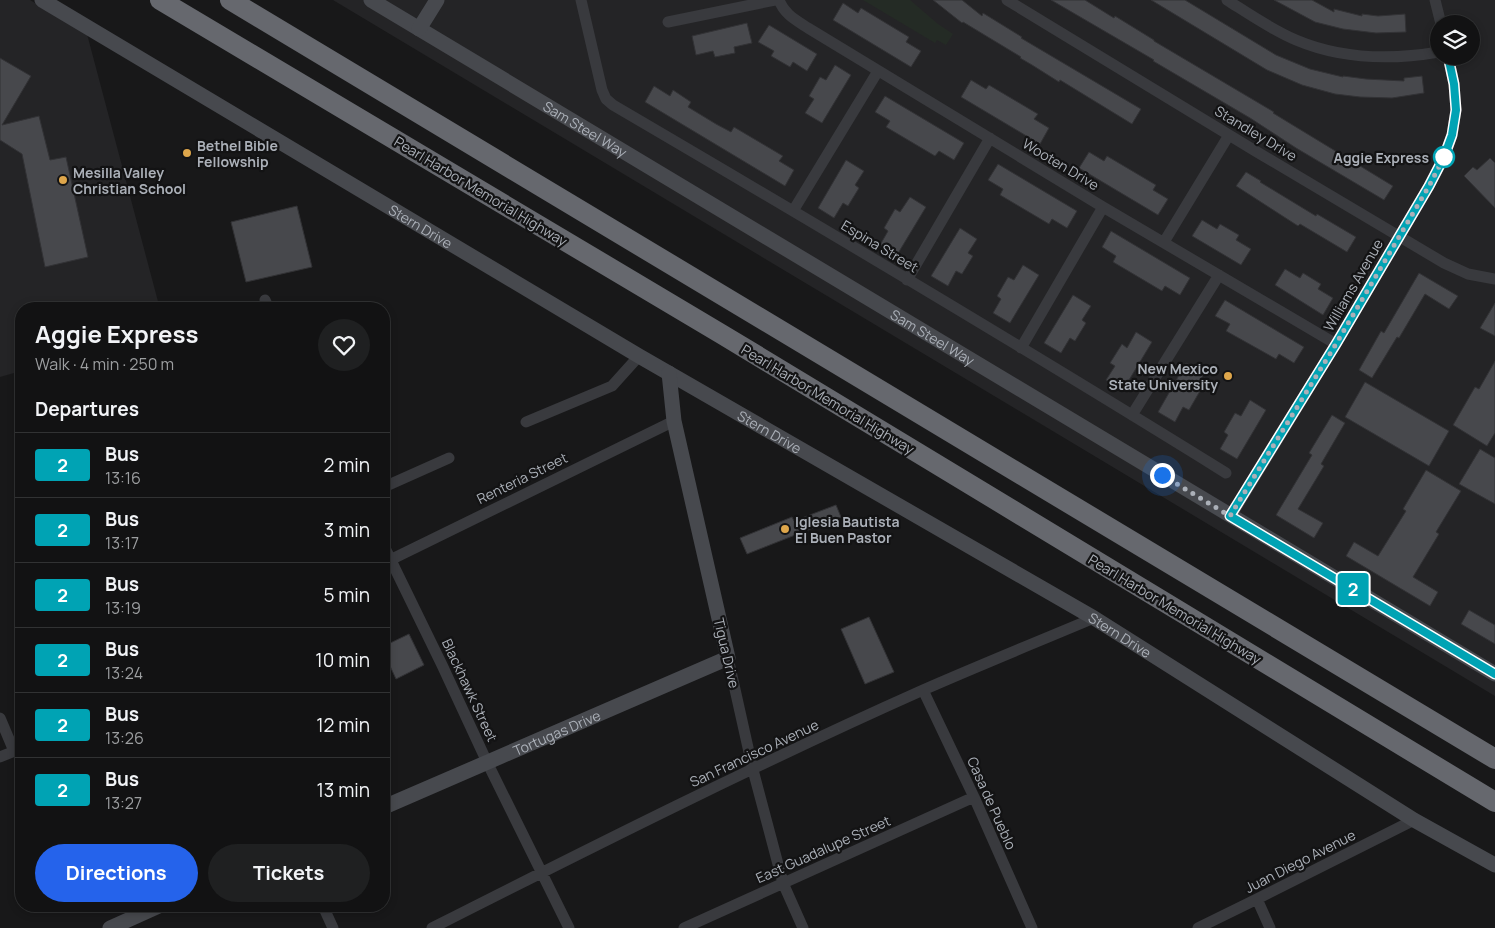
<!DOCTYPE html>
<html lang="en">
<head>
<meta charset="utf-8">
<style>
	body { margin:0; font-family:Manrope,sans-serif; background:#1f2021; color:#f1f3f6; height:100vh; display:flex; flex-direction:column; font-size:19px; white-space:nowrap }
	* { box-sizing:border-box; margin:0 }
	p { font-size:16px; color:#9c9ea0 }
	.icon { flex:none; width:28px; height:28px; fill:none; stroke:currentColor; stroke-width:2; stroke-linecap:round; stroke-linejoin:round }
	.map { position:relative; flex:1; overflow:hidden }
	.details { position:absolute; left:15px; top:302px; width:375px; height:610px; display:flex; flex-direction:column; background:#121213; border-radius:20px; box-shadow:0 2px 8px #0003,0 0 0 1px #313233 }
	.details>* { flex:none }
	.badge { padding:0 10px; border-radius:4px; font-size:18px; line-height:32px }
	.controls { position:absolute; left:1430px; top:15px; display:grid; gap:10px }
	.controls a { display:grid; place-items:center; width:50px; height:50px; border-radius:50%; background:#121213; box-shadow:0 2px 8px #0003,0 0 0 1px #313233; font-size:25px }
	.you { position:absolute; width:25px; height:25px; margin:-12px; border:4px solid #fff; border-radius:50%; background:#1a73e8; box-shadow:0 0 0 8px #1a73e833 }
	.map>.badge { position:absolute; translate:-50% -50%; box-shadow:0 0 0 2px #fff }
	h2 { padding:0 20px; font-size:19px; line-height:45px }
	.round { display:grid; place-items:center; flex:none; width:52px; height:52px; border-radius:26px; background:#1f2021 }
	.overview { display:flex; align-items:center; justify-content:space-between; height:85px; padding:0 20px }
	h1 { font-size:24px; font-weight:700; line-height:38px }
	.primary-button { display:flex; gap:10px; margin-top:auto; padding:10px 20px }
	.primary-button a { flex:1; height:58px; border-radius:30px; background:#2563eb; color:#fff; font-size:20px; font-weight:700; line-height:58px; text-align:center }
	.primary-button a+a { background:#1f2021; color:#f1f3f6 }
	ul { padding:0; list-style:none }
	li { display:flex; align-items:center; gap:15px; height:65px; padding:0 20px; border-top:1px solid #313233 }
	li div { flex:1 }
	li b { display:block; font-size:19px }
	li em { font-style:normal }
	li .badge { min-width:55px; font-weight:700; text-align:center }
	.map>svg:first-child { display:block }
	.built { fill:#242426; fill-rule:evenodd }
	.green { fill:#242b25 }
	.building { fill:#47484c; stroke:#323235 }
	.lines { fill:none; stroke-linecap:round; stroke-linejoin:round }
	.street { stroke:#393a3e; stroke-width:11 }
	.secondary { stroke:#47494e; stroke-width:15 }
	.highway { stroke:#66686e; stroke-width:20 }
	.line-casing { stroke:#fff; stroke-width:11 }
	.line { stroke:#00a3b4; stroke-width:8 }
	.walk { stroke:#abb0b8; stroke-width:5; stroke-dasharray:0 9 }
	.poi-dot { fill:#dea64b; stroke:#131314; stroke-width:2 }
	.stop-dot { fill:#fff; stroke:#00a3b4; stroke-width:2.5 }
	.labels { text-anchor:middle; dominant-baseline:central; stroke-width:4.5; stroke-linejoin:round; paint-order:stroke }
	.street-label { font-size:14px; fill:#abb0b8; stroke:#131314 }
	.poi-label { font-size:14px; font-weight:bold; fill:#abb0b8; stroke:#131314; text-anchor:start }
	.stop-label { font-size:14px; font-weight:bold; fill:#abb0b8; stroke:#131314; text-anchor:end }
</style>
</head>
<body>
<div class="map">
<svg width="1495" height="928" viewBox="0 0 1495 928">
	<rect width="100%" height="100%" fill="#181819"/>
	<path class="built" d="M 0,0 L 30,0 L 87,34 L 160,309 L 21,309 L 21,371 L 0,377 Z
		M 333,0 L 1495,0 L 1495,696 ZM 1439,24 L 1471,24 L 1471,56 L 1439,56 Z"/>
	<path class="green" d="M 863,0 L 910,0 L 938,24 L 953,34 L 946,45 L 937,40 L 935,43 Z"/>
	<path class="building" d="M 933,0 L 962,0 L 982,16 L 983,13 L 1022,37 L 1021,38 L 1141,109 L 1132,124 L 1060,80 L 1059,82 L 1032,65 L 1020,58 L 1021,57 L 963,22 L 962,23 Z
		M 1051,0 L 1085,0 L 1114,18 L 1115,16 L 1154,40 L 1154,41 L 1274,112 L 1273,113 L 1393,186 L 1384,200 L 1296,148 L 1250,118 L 1153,61 L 1154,60 Z
		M 1151,0 L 1185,0 L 1276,55 L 1310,69 L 1343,77 L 1343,76 L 1366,79 L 1404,81 L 1404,78 L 1422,76 L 1424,93 L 1392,98 L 1360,97 L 1335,94 L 1302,85 L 1267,70 Z
		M 1274,0 L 1312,0 L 1334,12 L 1334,9 L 1362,16 L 1362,14 L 1378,16 L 1405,14 L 1406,32 L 1376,33 L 1343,29 L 1315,22 Z
		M 843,3 L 858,13 L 861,8 L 909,37 L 906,42 L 921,51 L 911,67 L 833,20 Z
		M 747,23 L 752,43 L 734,47 L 735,53 L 715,57 L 713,51 L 696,55 L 692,36 Z
		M 769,25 L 817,54 L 807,71 L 793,62 L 790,67 L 771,56 L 774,51 L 758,42 Z
		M 0,58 L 31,76 L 2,125 L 39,116 L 50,160 L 66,157 L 88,257 L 45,267 L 22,154 L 0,140 Z
		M 835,65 L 851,75 L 822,123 L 805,113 L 814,99 L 809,96 L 820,77 L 826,80 Z
		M 971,80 L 986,89 L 989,85 L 1038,114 L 1034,119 L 1049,128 L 1040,144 L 961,97 Z
		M 654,86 L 670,96 L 673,90 L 691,102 L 688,107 L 716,124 L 731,132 L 734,127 L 783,156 L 779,161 L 794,170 L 785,186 L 645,102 Z
		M 885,96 L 964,143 L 954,160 L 939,151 L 935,156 L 886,127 L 890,121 L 875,112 Z
		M 1089,152 L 1104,161 L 1107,156 L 1156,185 L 1153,190 L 1168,199 L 1158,215 L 1079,168 Z
		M 1490,158 L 1495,163 L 1495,208 L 1464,176 L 1473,167 L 1477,170 Z
		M 846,160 L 864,171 L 855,185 L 859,188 L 848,206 L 843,203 L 834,218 L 818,208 Z
		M 998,164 L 1077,211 L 1067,228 L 1052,219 L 1049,224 L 1000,195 L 1003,189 L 988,180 Z
		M 1246,172 L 1261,181 L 1260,182 L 1316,216 L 1317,214 L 1356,237 L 1347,252 L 1300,224 L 1298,226 L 1236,186 Z
		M 910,197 L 926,207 L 897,255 L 880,245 L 888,231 L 884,228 L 895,209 L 900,212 Z
		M 297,206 L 312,267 L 246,282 L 231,222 Z
		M 1202,220 L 1217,229 L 1220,224 L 1239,235 L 1236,240 L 1251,249 L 1241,265 L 1192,236 Z
		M 960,228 L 977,239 L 968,253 L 973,256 L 962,274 L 956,271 L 948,286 L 931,276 Z
		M 1111,231 L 1190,278 L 1180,295 L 1165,286 L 1162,291 L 1113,262 L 1116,256 L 1102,247 Z
		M 1023,265 L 1039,275 L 1010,323 L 993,313 L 1001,299 L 997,296 L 1008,277 L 1014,280 Z
		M 1285,269 L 1300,278 L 1303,273 L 1321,284 L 1318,289 L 1333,298 L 1323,315 L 1275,285 Z
		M 1419,273 L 1458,296 L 1449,309 L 1425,294 L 1399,338 L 1397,337 L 1372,378 L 1359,370 L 1381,331 L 1384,333 Z
		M 1073,295 L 1091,306 L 1082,320 L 1086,323 L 1075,341 L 1070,338 L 1061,353 L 1044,343 Z
		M 1225,300 L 1304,347 L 1294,363 L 1279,354 L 1276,359 L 1226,331 L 1230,324 L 1215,316 Z
		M 1495,303 L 1495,336 L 1480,328 Z
		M 1136,332 L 1152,342 L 1123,390 L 1106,380 L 1115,366 L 1110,363 L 1122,344 L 1127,348 Z
		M 1495,361 L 1495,433 L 1487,446 L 1453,425 L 1475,387 L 1479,389 Z
		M 1186,363 L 1204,374 L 1195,389 L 1200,391 L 1189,410 L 1183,407 L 1175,422 L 1158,412 Z
		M 1365,382 L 1449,431 L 1429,466 L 1345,417 Z
		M 1250,400 L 1266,410 L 1237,459 L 1220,449 L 1228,435 L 1224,432 L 1235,413 L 1241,416 Z
		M 1332,415 L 1345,423 L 1321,464 L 1324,466 L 1298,509 L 1323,523 L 1314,538 L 1276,515 L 1312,455 L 1309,453 Z
		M 1480,449 L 1495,458 L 1495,504 L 1459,484 Z
		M 1426,470 L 1461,491 L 1436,532 L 1439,534 L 1413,577 L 1438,592 L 1430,606 L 1346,556 L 1354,542 L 1378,556 L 1406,511 L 1403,509 Z
		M 836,505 L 841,517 L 747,554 L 740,538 L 792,517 L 794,521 Z
		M 1469,610 L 1495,625 L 1495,644 L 1461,624 Z
		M 869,617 L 894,672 L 865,684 L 841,629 Z
		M 409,634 L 424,665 L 396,679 L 384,653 L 384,646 Z"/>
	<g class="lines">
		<path class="street" d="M 581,0 L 602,90 L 606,99 L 613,105 C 818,225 1023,347 1226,473
			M 779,0 C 784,14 796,20 808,28 L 1103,207 L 1336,344
			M 1007,0 L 1257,152 L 1444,263 L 1468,274 L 1495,279
			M 1227,0 C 1249,14 1272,30 1296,40 C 1341,59 1392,60 1439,52
			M 1435,0 L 1441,24
			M 668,22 L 775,0
			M 793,211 L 878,71
			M 1164,242 L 1229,135
			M 907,280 L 990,138
			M 265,300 L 269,309
			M 1021,348 L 1103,207
			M 1132,415 L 1219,275
			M 526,422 L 612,386 L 639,356
			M 384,487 L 449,458
			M 1231,516 L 1336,344 L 1429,186 L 1444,157 L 1452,135 L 1456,110 L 1454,84 L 1448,56
			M 384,546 L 442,665 L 487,762 L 569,928
			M 384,563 L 674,421
			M 728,658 L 753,770 L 783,883 L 803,928
			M 923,690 L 974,797 L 1032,928
			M 0,718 L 14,751
			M 0,757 L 20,749
			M 1257,899 L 1270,928
			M 323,906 L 333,928
			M 432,928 C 594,846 757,764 923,690 C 980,665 1037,642 1094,618
			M 684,928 L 974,797
			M 1198,928 L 1257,899 L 1414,820"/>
		<g class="secondary">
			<path id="s1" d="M 42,0 L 639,356 L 1094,618 L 1414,820 L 1495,865"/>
			<path id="s2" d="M 371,0 L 1495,674"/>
			<path d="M 419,29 L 437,0"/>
			<path id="s3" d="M 384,807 L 728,658 L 674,421 L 669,373"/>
			<path d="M 110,928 L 159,906"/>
		</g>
		<path class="highway" d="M 160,0 L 723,335 L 1495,802
			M 230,0 L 1495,759"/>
	</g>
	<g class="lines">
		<g class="line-casing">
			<path id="line" d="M 1448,56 L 1454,84 L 1456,110 L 1452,135 L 1444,157 L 1429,186 L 1336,344 L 1230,516 L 1495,674"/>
		</g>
		<use href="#line" class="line"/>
		<path class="walk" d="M 1162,475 L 1230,516 L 1336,344 L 1429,186 L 1444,157"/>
	</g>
	<g class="poi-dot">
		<circle cx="187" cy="153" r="5"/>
		<circle cx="63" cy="180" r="5"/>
		<circle cx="1228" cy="376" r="5"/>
		<circle cx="785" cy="529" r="5"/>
	</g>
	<circle class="stop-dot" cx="1444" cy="157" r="10"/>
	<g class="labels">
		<g class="street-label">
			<text stroke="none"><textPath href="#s2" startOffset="250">Sam Steel Way</textPath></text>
			<text transform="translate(1256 133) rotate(31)">Standley Drive</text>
			<text transform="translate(1061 164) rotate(31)">Wooten Drive</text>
			<text transform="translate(481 191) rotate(31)">Pearl Harbor Memorial Highway</text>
			<text stroke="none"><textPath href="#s1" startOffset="441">Stern Drive</textPath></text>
			<text transform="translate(880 246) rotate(31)">Espina Street</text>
			<text transform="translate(1353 285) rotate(-60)">Williams Avenue</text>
			<text stroke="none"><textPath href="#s2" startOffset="655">Sam Steel Way</textPath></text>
			<text transform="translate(828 399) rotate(31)">Pearl Harbor Memorial Highway</text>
			<text stroke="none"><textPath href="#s1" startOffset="846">Stern Drive</textPath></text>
			<text transform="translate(522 478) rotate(-26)">Renteria Street</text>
			<text transform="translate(1175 609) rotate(31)">Pearl Harbor Memorial Highway</text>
			<text stroke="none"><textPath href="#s1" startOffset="1251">Stern Drive</textPath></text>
			<text transform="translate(727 653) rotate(77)">Tigua Drive</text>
			<text transform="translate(470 690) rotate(65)">Blackhawk Street</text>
			<text stroke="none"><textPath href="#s3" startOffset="188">Tortugas Drive</textPath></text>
			<text transform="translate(754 753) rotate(-25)">San Francisco Avenue</text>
			<text transform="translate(992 803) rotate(66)">Casa de Pueblo</text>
			<text transform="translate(823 849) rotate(-24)">East Guadalupe Street</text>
			<text transform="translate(1300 861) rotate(-27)">Juan Diego Avenue</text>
		</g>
		<g class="poi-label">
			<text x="197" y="145">Bethel Bible<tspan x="197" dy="16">Fellowship</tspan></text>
			<text x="73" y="172">Mesilla Valley<tspan x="73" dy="16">Christian School</tspan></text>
			<text x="1218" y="368" text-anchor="end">New Mexico<tspan x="1218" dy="16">State University</tspan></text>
			<text x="795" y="521">Iglesia Bautista<tspan x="795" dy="16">El Buen Pastor</tspan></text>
		</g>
		<g class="stop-label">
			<text x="1429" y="157">Aggie Express</text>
		</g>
	</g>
</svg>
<div class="controls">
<a><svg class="icon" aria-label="layers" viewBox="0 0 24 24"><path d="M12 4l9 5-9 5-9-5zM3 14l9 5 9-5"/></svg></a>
</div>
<div class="you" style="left:1162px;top:475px"></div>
<b class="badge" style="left:1353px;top:589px;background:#00a3b4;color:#fff">2</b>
<section class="details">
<div class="overview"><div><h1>Aggie Express</h1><p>Walk · 4 min · 250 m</p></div><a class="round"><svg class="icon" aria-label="heart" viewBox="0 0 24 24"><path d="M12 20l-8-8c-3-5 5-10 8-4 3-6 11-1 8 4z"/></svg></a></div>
<h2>Departures</h2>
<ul>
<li><span class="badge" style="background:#00a3b4;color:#fff">2</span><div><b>Bus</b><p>13:16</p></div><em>2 min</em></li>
<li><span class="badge" style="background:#00a3b4;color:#fff">2</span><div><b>Bus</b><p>13:17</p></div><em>3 min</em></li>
<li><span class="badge" style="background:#00a3b4;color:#fff">2</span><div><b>Bus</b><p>13:19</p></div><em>5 min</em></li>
<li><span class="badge" style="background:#00a3b4;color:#fff">2</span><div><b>Bus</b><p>13:24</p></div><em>10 min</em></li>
<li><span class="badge" style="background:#00a3b4;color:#fff">2</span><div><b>Bus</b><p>13:26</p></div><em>12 min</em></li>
<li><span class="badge" style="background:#00a3b4;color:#fff">2</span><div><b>Bus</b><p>13:27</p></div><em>13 min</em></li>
</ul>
<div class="primary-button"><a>Directions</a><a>Tickets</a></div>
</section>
</div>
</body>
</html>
